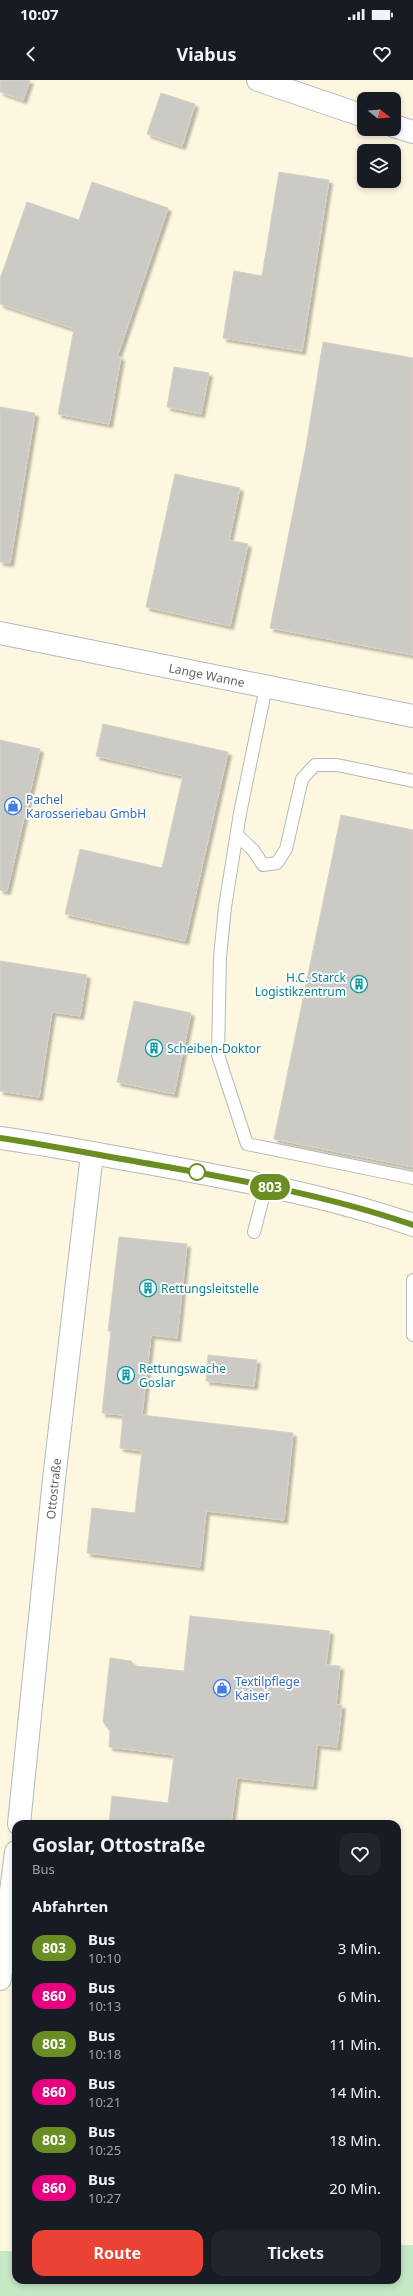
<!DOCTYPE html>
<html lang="de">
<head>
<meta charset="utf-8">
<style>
	body { margin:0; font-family:"Noto Sans",sans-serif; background:#20242c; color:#f1f3f6; height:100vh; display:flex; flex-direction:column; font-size:15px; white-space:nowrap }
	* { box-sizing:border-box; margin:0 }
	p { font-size:13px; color:#9ea1a6 }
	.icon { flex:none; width:22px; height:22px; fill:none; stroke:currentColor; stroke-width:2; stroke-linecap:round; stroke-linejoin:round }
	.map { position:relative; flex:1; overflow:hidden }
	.sheet { position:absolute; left:12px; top:1740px; width:389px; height:464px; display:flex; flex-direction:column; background:#171b24; border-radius:12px; box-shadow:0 2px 6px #0003 }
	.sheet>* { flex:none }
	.badge { padding:0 8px; border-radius:13px; font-size:14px; line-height:26px }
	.needle { width:26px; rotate:107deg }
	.fabs { position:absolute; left:357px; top:12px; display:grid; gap:8px }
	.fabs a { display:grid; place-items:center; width:44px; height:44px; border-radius:8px; background:#171b24; box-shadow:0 2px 6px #0003; font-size:20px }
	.map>.badge { position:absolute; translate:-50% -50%; box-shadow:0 0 0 2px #fff }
	h2 { padding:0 20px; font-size:15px; line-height:36px }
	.round { display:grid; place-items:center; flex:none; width:42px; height:42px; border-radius:12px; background:#20242c }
	.summary { display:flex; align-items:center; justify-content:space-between; height:68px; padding:0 20px }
	h1 { font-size:19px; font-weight:700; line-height:30px }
	.primary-button { display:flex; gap:8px; margin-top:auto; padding:8px 20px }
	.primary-button a { flex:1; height:46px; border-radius:12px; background:#ea4335; color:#fff; font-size:16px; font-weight:700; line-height:46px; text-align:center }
	.primary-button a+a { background:#20242c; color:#f1f3f6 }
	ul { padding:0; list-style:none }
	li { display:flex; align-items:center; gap:12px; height:48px; padding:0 20px }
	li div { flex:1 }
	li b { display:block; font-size:15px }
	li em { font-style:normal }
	li .badge { min-width:44px; font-weight:700; text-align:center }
	.status { display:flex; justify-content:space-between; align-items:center; height:28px; padding:0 20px; background:#171b24; direction:ltr }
	.status svg { height:11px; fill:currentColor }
	header { display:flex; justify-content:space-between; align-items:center; height:52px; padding:0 20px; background:#171b24; font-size:18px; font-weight:700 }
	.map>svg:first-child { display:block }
	.commercial { fill:#fef7e0; fill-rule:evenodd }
	.green { fill:#c5e8c5 }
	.building { fill:#cccac5; stroke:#d6d1c6; filter:url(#shadow) }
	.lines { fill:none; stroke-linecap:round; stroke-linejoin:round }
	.service-casing { stroke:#b5b8bc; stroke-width:14 }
	.minor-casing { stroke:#b5b8bc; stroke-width:24 }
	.service { stroke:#fff; stroke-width:12 }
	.minor { stroke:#fff; stroke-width:22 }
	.line-casing { stroke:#fff; stroke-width:9 }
	.line { stroke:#6b8e23; stroke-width:6 }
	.stop-dot { fill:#fff; stroke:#6b8e23; stroke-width:2 }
	.labels { text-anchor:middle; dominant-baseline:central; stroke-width:3.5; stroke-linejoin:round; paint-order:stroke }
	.street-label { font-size:12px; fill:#5f6368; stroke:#fff }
	.shop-label { font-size:12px; fill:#366cbe; stroke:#fff; text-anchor:start }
	.culture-label { font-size:12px; fill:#0d838f; stroke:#fff; text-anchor:start }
</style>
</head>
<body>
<div class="status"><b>10:07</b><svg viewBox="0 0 49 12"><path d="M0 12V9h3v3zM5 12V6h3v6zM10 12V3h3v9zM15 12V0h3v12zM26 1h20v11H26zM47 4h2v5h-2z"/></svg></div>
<header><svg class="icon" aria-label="back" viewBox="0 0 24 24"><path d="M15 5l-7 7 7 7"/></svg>Viabus<svg class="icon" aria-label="heart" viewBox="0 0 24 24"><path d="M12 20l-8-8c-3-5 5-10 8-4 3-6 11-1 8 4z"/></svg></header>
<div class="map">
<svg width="413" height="2216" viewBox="0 0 413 2216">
	<defs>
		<filter id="shadow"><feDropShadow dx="3.5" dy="3.5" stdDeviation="1" flood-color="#0004"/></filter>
	</defs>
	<rect width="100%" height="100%" fill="#f1efe8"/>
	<path class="commercial" d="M 0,0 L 413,0 L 413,2165 L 397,2165 L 397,1744 L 16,1744 L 16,2171 L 0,2171 ZM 364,19 L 394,19 L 394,49 L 364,49 ZM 364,71 L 394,71 L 394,101 L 364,101 Z"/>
	<path class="green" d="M 397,2165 L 413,2165 L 413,2216 L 0,2216 L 0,2171 L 16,2171 L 16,2200 L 397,2200 Z"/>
	<path class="building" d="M 0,0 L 30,0 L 23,20 L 0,12 Z
		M 161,13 L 195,24 L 182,66 L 147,54 Z
		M 279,92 L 329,100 L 302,271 L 223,258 L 234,191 L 262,196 Z
		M 92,102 L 168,128 L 117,277 L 121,277 L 109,344 L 58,334 L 74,249 L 0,224 L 0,199 L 27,122 L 79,140 Z
		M 323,262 L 413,278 L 413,575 L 270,548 L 306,367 Z
		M 174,287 L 209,293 L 201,334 L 167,327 Z
		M 0,327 L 35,333 L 10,483 L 0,482 Z
		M 175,394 L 240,408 L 229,460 L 248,464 L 230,546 L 146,527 Z
		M 103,644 L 228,672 L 185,861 L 65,834 L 80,769 L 162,788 L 183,696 L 96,676 Z
		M 0,660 L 40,669 L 7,811 L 0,810 Z
		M 341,735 L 413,750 L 413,1087 L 274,1059 Z
		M 0,881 L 87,895 L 80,936 L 52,932 L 39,1017 L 0,1011 Z
		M 134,921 L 191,933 L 174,1014 L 117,1002 Z
		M 119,1157 L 187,1164 L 177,1258 L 151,1255 L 142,1335 L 293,1353 L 284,1440 L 206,1431 L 200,1487 L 87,1473 L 92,1428 L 135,1433 L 142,1371 L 120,1368 L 123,1335 L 102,1333 L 111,1251 L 108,1251 Z
		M 208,1275 L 257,1280 L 254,1306 L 206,1301 Z
		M 190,1536 L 330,1551 L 326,1585 L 340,1586 L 336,1625 L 342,1625 L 337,1667 L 317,1665 L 313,1706 L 237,1698 L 231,1744 L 109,1744 L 112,1716 L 168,1723 L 174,1675 L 109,1667 L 110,1651 L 103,1642 L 110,1578 L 131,1581 L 135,1586 L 184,1591 Z"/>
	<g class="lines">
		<g class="service-casing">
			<path id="service" d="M 266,607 L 240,733 L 225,827 L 220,877 L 218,975 L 247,1064 L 413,1098
				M 237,755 L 253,770 L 263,785 L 277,783 L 286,769 L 302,699 L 315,685 L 337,685 L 413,701
				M 254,1152 L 266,1106
				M 413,1200 L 413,1255"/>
		</g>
		<g class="minor-casing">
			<g id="minor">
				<path d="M 258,0 L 364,36"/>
				<path d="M 394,46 L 413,52"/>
				<path id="s1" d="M 0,553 L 413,636"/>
				<path d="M 0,1058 C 51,1065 102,1075 153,1084 C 240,1100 329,1116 413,1145"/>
				<path id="s2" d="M 19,1744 L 54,1399 L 92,1074"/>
				<path d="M 0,1899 L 16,1772"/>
			</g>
		</g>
		<use href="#service" class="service"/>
		<use href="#minor" class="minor"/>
	</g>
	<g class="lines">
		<g class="line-casing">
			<path id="line" d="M 0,1058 C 54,1066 108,1077 162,1086 C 246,1101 332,1117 413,1145"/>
		</g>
		<use href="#line" class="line"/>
	</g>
	<defs>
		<g id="shop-ring" transform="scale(0.9)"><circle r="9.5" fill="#fff" stroke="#3f7fe0" stroke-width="1.5"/><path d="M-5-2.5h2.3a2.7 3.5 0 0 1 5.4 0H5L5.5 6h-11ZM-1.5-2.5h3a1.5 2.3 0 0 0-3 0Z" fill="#3f7fe0"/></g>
		<g id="building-ring" transform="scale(0.9)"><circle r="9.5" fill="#fff" stroke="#0f9aa8" stroke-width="1.5"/><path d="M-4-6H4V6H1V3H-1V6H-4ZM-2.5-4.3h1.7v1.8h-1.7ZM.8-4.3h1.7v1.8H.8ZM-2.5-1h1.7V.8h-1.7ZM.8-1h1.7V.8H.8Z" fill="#0f9aa8"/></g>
	</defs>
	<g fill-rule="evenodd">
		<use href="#shop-ring" x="13" y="726"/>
		<use href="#building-ring" x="359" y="904"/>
		<use href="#building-ring" x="154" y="968"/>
		<use href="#building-ring" x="148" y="1208"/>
		<use href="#building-ring" x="126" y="1295"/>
		<use href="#shop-ring" x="222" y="1608"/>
	</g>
	<circle class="stop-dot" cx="197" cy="1092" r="8"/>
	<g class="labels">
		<g class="street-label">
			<text stroke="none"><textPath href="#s1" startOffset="211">Lange Wanne</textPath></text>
			<text stroke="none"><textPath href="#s2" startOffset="337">Ottostraße</textPath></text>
		</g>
		<g class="shop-label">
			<text x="26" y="719">Pachel<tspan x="26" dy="14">Karosseriebau GmbH</tspan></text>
			<text x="235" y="1601">Textilpflege<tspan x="235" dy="14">Kaiser</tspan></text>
		</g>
		<g class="culture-label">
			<text x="346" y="897" text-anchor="end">H.C. Starck<tspan x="346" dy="14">Logistikzentrum</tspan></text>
			<text x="167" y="968">Scheiben-Doktor</text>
			<text x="161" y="1208">Rettungsleitstelle</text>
			<text x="139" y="1288">Rettungswache<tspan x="139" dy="14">Goslar</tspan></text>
		</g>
	</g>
</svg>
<div class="fabs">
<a><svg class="needle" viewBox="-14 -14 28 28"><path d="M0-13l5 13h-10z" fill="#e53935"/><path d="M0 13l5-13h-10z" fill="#9ea1a6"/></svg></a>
<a><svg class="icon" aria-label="layers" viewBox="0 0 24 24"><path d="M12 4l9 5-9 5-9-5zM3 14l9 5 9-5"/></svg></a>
</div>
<b class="badge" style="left:270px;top:1107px;background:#6b8e23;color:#fff">803</b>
<section class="sheet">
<div class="summary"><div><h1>Goslar, Ottostraße</h1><p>Bus</p></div><a class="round"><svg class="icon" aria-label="heart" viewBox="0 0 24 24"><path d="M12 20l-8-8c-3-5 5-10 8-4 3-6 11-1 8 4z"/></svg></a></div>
<h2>Abfahrten</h2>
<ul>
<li><span class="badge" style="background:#6b8e23;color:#fff">803</span><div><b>Bus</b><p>10:10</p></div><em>3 Min.</em></li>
<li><span class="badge" style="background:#e6007e;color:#fff">860</span><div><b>Bus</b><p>10:13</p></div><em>6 Min.</em></li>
<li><span class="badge" style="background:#6b8e23;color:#fff">803</span><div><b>Bus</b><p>10:18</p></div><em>11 Min.</em></li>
<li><span class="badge" style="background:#e6007e;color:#fff">860</span><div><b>Bus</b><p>10:21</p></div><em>14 Min.</em></li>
<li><span class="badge" style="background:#6b8e23;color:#fff">803</span><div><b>Bus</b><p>10:25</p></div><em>18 Min.</em></li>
<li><span class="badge" style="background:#e6007e;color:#fff">860</span><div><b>Bus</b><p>10:27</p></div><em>20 Min.</em></li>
</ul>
<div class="primary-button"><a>Route</a><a>Tickets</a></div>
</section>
</div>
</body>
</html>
